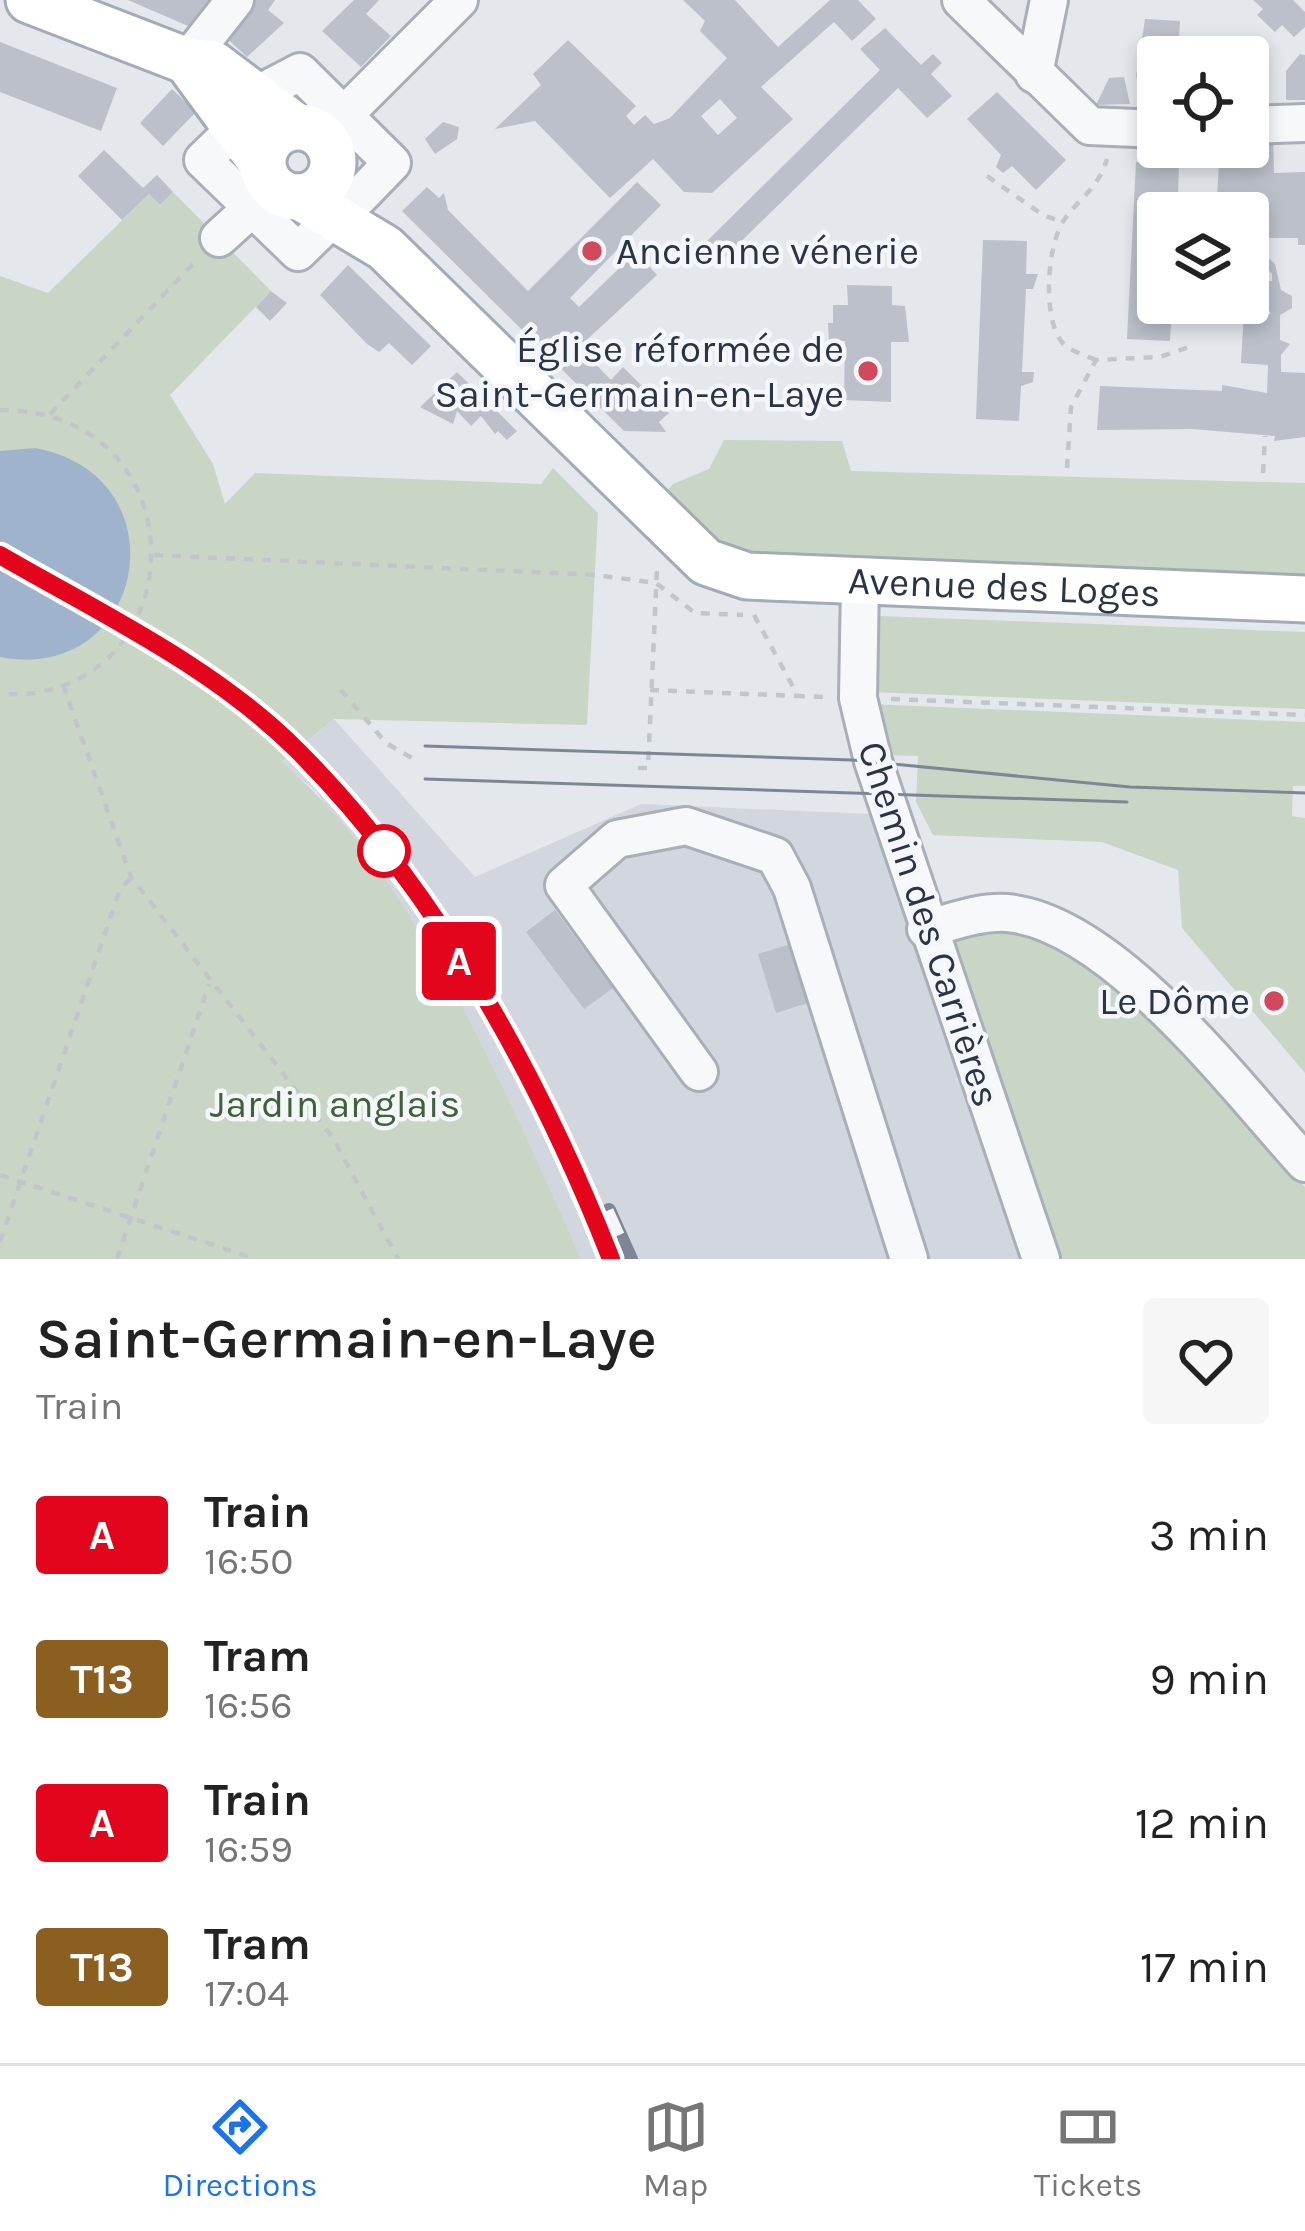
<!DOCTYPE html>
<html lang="en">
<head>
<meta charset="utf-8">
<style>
	body { margin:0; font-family:Karla,sans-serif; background:#f6f6f6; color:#222; height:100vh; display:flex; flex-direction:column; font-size:45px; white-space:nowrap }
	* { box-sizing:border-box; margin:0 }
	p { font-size:39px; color:#767676 }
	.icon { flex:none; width:66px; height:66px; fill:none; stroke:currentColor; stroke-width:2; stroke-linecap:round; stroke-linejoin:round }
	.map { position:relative; height:1259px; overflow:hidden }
	.panel { display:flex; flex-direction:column; background:#fff; flex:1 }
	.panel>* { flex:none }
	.badge { padding:0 24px; border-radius:9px; font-size:42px; line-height:78px }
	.fabs { position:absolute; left:1137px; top:36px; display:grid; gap:24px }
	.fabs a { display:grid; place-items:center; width:132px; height:132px; border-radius:12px; background:#fff; box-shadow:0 6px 18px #0003; font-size:60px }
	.map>.badge { position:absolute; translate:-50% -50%; box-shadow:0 0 0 6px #fff }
	.round { display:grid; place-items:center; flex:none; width:126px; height:126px; border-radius:12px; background:#f6f6f6 }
	.overview { display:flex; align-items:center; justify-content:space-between; height:204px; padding:0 36px }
	h1 { font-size:57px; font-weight:600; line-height:90px }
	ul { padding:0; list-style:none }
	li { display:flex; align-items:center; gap:36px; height:144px; padding:0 36px }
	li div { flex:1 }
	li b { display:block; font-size:45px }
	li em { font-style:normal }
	li .badge { min-width:132px; font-weight:700; text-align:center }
	.tabs { display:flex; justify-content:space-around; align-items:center; height:168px; border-top:3px solid #e0e0e0; background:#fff; font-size:33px; color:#767676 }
	.tabs a { display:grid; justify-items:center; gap:6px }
	.tabs .selected { color:#1a73e8 }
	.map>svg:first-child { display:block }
	.built { fill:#d2d6de }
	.green { fill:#c9d6c5 }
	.water { fill:#9fb4cc }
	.building { fill:#bbc0ca; fill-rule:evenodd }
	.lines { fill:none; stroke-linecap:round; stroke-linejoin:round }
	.minor-casing { stroke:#a9aeb7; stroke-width:42 }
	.major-casing { stroke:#a3abb8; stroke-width:51 }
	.path { stroke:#c2c5cb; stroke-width:4.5; stroke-dasharray:9 9; stroke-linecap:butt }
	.minor { stroke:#f7f8fa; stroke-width:36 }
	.major { stroke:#fff; stroke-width:45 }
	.tram { stroke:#7d8696; stroke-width:3 }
	.rail-casing { stroke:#7d8696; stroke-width:14 }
	.rail { stroke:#f4f6f9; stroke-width:9; stroke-dasharray:27; stroke-linecap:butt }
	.line-casing { stroke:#fff; stroke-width:27 }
	.line { stroke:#e3051c; stroke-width:18 }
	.poi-dot { fill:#d1495b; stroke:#f4f6f9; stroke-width:4.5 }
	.stop-dot { fill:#fff; stroke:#e3051c; stroke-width:6 }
	.labels { text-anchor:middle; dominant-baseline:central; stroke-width:9; stroke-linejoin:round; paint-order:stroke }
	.poi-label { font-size:39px; fill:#2b3445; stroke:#f4f6f9; text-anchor:end }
	.street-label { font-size:39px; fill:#2b3445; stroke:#f4f6f9 }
	.park-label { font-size:39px; fill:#3f6138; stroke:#f4f6f9 }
</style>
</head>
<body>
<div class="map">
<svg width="1305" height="1259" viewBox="0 0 1305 1259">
	<rect width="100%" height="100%" fill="#e4e7ec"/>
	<path class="built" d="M 334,719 L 475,877 L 641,804 L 869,814 L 1023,1259 L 581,1259 L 460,1006 L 316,791 L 282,763 Z"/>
	<path class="green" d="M 173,192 L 271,291 L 170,395 L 213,464 L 225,504 L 255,473 L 541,484 L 553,468 L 598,513 L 587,725 L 334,719 L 282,762 C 417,877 509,1100 581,1259 L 0,1259 L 0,276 L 48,293 L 149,194 L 160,205 Z
		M 724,440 L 842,441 L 851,471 L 1305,483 L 1305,584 L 740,560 L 660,499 L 673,484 L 709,469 Z
		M 880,616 L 1305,632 L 1305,709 L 868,692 Z
		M 869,704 L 1305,722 L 1305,786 L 1293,786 L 1292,816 L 1305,818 L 1305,1073 L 1182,928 L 1178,870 L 1102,842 L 933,835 L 916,802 L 918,756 L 887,755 Z
		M 1019,931 L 1078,956 L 1139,1002 L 1305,1187 L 1305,1259 L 1023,1259 L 911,941 Z"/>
	<path class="water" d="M 35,448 C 185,476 146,685 0,657 L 0,451 Z"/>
	<path class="building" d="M 128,0 L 219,0 L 195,29 Z
		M 254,0 L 275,0 L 268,10 L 284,23 L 247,57 L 222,34 Z
		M 354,0 L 379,0 L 366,14 L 391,36 L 361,67 L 322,31 Z
		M 683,0 L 735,0 L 778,47 L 830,0 L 858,0 L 876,19 L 852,41 L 834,22 L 761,87 L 793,119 L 712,193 L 684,192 L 653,159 L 610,198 L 535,121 L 495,129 L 541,85 L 533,74 L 568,40 L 636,106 L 626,116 L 634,125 L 645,115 L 654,124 L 670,118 L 727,58 L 700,31 L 705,21 ZM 720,99 L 737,118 L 718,135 L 701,116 Z
		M 1253,0 L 1293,0 L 1305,12 L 1305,27 L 1294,37 L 1282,25 L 1275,32 L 1257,15 L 1263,9 Z
		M 1145,19 L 1180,21 L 1178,57 L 1158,57 L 1158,65 L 1148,64 L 1147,77 L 1136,77 Z
		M 885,28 L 921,65 L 933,54 L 942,63 L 931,74 L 952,96 L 927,118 L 898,88 L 719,263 L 702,246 L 880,70 L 860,49 Z
		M 0,42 L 117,88 L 101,131 L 0,92 Z
		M 1300,54 L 1305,55 L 1305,100 L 1286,100 L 1286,71 Z
		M 1124,77 L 1130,104 L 1096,105 L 1109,78 Z
		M 172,89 L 196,112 L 163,146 L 140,123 Z
		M 997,92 L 1066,160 L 1036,190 L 1012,166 L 1003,173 L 996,167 L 1001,155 L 967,119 Z
		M 443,122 L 459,127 L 457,139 L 435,154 L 425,139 Z
		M 1248,139 L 1273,139 L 1274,173 L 1305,172 L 1305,245 L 1298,245 L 1298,238 L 1263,238 L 1263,253 L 1275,264 L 1281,290 L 1292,296 L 1292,308 L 1280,315 L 1280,340 L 1290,344 L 1281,355 L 1281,372 L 1305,373 L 1305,437 L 1274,441 L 1275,436 L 1192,429 L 1097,430 L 1100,386 L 1222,391 L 1222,385 L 1267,393 L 1268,365 L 1241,363 L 1244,312 L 1271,314 L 1253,281 L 1272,281 L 1272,274 L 1258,258 L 1255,238 L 1248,238 L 1248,213 L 1216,213 L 1219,164 L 1241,164 Z
		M 104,150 L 143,188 L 157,175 L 173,192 L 160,205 L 149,194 L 122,220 L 78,176 Z
		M 1136,162 L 1179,163 L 1178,195 L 1189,196 L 1184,210 L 1158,213 L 1158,303 L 1179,303 L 1172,308 L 1170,341 L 1127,339 Z
		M 637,182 L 661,205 L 570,298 L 579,307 L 636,252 L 657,275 L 579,347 L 611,380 L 623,367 L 669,413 L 659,422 L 666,432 L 624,431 L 402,211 L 427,187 L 439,198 L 444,193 L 448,210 L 528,291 Z
		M 983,240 L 1027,241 L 1026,274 L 1038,274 L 1033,289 L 1026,289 L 1022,372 L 1034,372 L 1033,382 L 1021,386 L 1019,421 L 976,419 Z
		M 348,265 L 431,346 L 412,365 L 389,343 L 379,352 L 367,344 L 320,295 Z
		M 847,285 L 892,286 L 892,305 L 905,306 L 909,342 L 891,342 L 891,402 L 844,400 L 845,341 L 829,341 L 828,323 L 833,323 L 833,305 L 848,305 Z
		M 271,291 L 287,303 L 270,321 L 256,307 Z
		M 457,372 L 517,431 L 507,440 L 498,431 L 495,434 L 481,416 L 471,426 L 457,411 L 453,424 L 420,407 Z
		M 555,910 L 613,988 L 584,1009 L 526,932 Z
		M 794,943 L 811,1002 L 776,1013 L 758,954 Z"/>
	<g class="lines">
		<g class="minor-casing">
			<path id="minor" d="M 961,0 L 1090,126 L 1158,129
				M 187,61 L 235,0
				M 1034,74 L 1049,0
				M 254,96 L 300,72 L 392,163 L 358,198
				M 1248,125 L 1305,123
				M 237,127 L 203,160 L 298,252 L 335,216
				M 323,136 L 459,0
				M 219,238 L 274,188
				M 860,583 L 858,698 L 873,761 L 1041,1259
				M 926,929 C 952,922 980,911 1007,913 C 1112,922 1237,1088 1305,1163
				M 699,1072 L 564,885 L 617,839 L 686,826 L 775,856 L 792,888 L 909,1259"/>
		</g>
		<g class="major-casing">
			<g id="major">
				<path d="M 29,0 L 187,61 L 213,64 L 295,126"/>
				<path d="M 192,68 L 262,163"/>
				<circle cx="298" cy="162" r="35"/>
				<path id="s1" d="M 300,197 L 385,248 L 706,562 L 747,576 L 1305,599"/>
			</g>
		</g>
		<path class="path" d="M 987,176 L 1043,215 L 1062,222
			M 1096,360 C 1085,355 1069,351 1062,342 C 1042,319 1047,244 1064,220 C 1081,196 1098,189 1107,159
			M 0,410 C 208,410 195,706 0,694
			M 50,414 L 195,262
			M 1067,468 L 1071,407 L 1096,360 L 1160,357 L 1192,346
			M 1263,473 L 1265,436
			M 154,555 L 596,575 L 656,583 L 695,613 L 743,615
			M 754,615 L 798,696 L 826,697
			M 63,685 L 131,877 L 333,1138 L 398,1259
			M 341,690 L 386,743 L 419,762
			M 650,690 L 798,696
			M 891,699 L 1305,715
			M 638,768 L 648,768 L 657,568
			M 0,1175 L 256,1259
			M 0,1242 L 119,892 L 131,877
			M 117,1259 L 209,984"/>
		<use href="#minor" class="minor"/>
		<use href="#major" class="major"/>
		<path class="tram" d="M 425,746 L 852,760 L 1130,787 L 1305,793
			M 425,779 L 1127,802"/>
		<g class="rail-casing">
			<path id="rail" d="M 336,794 C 454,929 546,1092 611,1259
				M 609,1210 L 631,1259"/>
		</g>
		<use href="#rail" class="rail"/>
	</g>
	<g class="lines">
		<g class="line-casing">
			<path id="line" d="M 0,555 C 100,613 214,667 297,750 C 437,890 539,1076 611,1259"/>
		</g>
		<use href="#line" class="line"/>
	</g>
	<g class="poi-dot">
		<circle cx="592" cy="251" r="12"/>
		<circle cx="868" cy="371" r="12"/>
		<circle cx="1274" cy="1001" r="12"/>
	</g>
	<circle class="stop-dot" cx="384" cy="851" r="24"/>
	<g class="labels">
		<g class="poi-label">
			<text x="616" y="251" text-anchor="start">Ancienne vénerie</text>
			<text x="844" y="349">Église réformée de<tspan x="844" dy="45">Saint-Germain-en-Laye</tspan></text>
			<text x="1250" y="1001">Le Dôme</text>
		</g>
		<g class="street-label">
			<text stroke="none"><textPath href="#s1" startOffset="849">Avenue des Loges</textPath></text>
			<text transform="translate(929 924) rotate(72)">Chemin des Carrières</text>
		</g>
		<g class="park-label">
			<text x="335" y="1104">Jardin anglais</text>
		</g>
	</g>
</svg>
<div class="fabs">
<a><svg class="icon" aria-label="locate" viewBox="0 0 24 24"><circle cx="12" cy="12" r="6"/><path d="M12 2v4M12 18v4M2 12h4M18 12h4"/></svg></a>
<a><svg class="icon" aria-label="layers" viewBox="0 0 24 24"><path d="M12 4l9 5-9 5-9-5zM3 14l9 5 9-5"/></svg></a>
</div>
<b class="badge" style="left:459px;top:961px;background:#e3051c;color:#fff">A</b>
</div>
<section class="panel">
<div class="overview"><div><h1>Saint-Germain-en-Laye</h1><p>Train</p></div><a class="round"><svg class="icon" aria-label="heart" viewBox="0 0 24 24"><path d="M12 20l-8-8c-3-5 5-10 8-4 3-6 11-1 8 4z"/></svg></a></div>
<ul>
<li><span class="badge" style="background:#e3051c;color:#fff">A</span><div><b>Train</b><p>16:50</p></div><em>3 min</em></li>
<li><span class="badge" style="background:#8a5f20;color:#fff">T13</span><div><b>Tram</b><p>16:56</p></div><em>9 min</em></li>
<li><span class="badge" style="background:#e3051c;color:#fff">A</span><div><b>Train</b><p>16:59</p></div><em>12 min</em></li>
<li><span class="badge" style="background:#8a5f20;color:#fff">T13</span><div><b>Tram</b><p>17:04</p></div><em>17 min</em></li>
</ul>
</section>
<nav class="tabs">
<a class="selected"><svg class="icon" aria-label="directions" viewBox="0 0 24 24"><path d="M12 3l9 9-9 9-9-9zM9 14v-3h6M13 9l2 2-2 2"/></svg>Directions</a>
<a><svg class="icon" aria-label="map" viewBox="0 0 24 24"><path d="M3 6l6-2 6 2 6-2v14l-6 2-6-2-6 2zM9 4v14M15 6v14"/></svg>Map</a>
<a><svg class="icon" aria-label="tickets" viewBox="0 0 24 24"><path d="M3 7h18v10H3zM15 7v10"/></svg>Tickets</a>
</nav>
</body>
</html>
